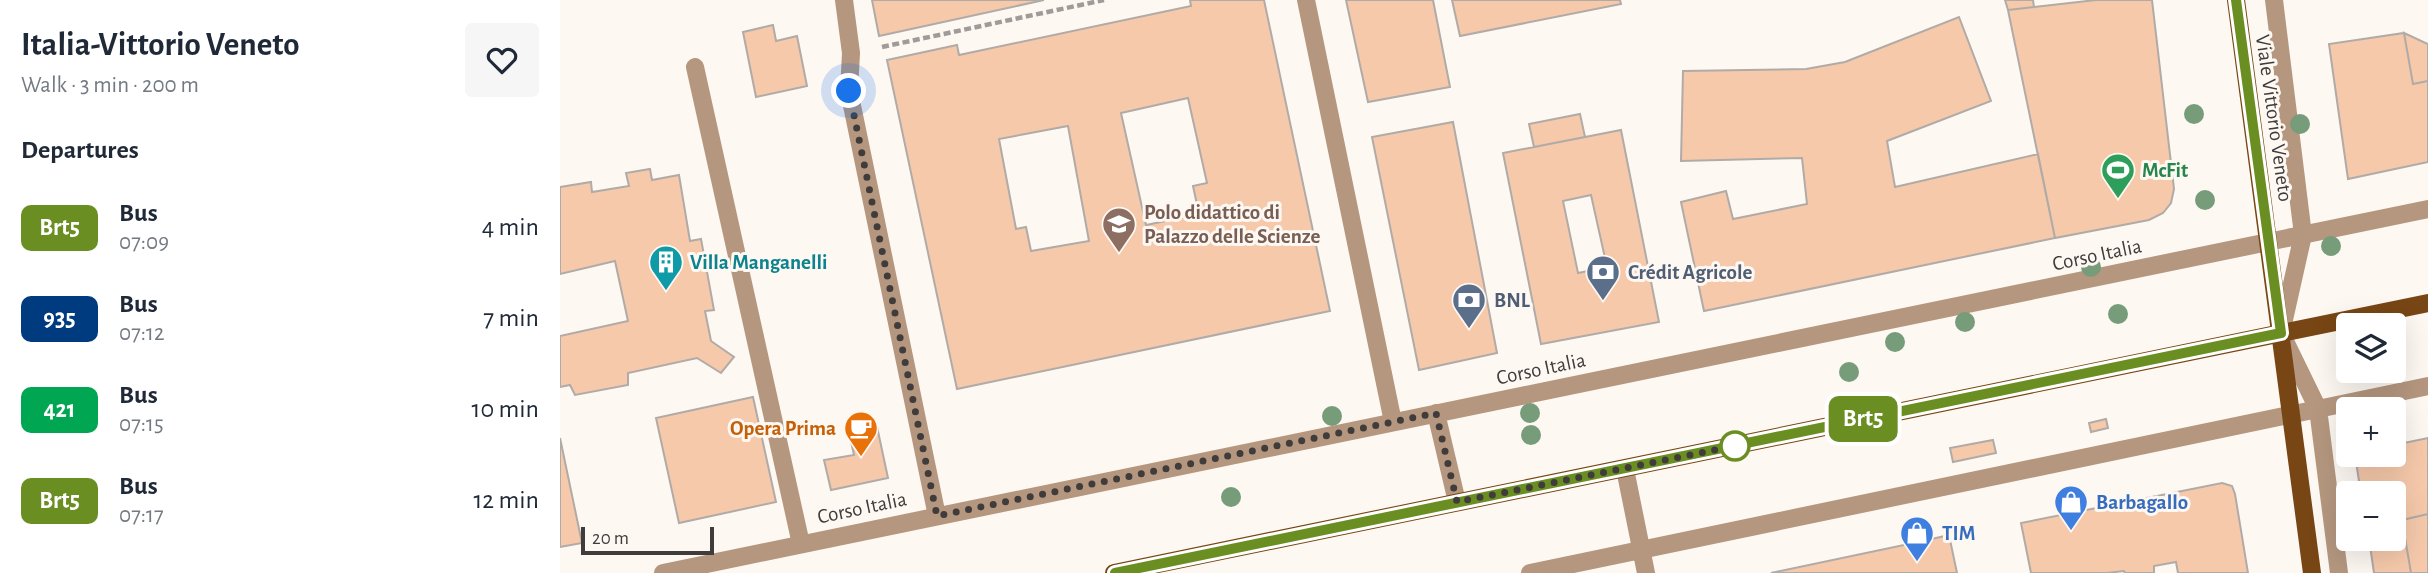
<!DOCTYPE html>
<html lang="en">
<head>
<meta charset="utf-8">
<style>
	body { margin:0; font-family:"Alegreya Sans",sans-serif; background:#f6f6f7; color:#1f2937; height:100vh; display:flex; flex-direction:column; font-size:26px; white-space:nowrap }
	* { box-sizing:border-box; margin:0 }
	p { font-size:23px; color:#747a83 }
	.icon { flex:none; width:38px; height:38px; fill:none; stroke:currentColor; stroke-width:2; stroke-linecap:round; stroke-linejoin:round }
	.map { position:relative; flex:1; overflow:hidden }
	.panel { display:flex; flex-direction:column; background:#fff; width:560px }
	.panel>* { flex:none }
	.badge { padding:0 14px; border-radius:10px; font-size:24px; line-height:46px }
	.controls { position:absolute; left:1776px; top:313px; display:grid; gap:14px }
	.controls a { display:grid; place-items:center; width:70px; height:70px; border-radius:7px; background:#fff; box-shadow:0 7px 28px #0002; font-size:35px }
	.scale { position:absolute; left:21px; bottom:18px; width:133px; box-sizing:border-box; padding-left:7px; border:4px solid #3f3c3b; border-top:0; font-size:19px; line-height:24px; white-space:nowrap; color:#3f3c3b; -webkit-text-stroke:5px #fef8f3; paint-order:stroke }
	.you { position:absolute; width:35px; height:35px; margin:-18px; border:5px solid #fff; border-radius:50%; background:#1a73e8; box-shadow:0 0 0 10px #1a73e833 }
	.map>.badge { position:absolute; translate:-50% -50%; box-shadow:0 0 0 4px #fff }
	h2 { padding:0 21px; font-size:26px; line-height:63px }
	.round { display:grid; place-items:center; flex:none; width:74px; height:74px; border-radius:7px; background:#f6f6f7 }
	.headline { display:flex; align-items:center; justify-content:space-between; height:119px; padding:0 21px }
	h1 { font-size:33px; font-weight:700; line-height:52px }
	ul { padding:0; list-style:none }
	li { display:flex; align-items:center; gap:21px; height:91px; padding:0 21px }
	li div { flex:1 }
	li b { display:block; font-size:26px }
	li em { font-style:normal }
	li .badge { min-width:77px; font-weight:700; text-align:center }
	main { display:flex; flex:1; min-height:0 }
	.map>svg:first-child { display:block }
	.building { fill:#f6c9ab; stroke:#b1aba7; stroke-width:2; fill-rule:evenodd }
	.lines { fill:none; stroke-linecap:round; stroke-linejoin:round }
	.path { stroke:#a09b98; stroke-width:4.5; stroke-dasharray:7 3.5; stroke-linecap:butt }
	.minor { stroke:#b5977f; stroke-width:18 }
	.major { stroke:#784614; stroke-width:18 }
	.tree { fill:#779c7a }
	.line-casing { stroke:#fff; stroke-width:16 }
	.line { stroke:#6b8e23; stroke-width:10 }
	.walk { stroke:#3f3c3b; stroke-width:7; stroke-dasharray:0 12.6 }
	.stop-dot { fill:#fff; stroke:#6b8e23; stroke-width:3.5 }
	.labels { text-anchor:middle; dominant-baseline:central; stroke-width:6; stroke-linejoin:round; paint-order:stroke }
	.street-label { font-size:21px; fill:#3f3c3b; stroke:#fef8f3 }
	.leisure-label { font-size:21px; font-weight:bold; fill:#27864d; stroke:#fef8f3; text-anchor:start }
	.education-label { font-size:21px; font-weight:bold; fill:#785e54; stroke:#fef8f3; text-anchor:start }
	.culture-label { font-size:21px; font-weight:bold; fill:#0d838f; stroke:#fef8f3; text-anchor:start }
	.service-label { font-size:21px; font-weight:bold; fill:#4e5e75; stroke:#fef8f3; text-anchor:start }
	.food-label { font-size:21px; font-weight:bold; fill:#c56008; stroke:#fef8f3; text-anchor:end }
	.shop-label { font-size:21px; font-weight:bold; fill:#366cbe; stroke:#fef8f3; text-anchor:start }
</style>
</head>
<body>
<main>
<section class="panel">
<div class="headline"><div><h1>Italia-Vittorio Veneto</h1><p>Walk · 3 min · 200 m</p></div><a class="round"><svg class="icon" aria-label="heart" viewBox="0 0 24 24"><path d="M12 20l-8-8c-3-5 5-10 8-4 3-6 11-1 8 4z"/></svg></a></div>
<h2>Departures</h2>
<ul>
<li><span class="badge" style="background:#6b8e23;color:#fff">Brt5</span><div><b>Bus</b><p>07:09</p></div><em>4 min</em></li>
<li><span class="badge" style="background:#003b80;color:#fff">935</span><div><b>Bus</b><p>07:12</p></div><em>7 min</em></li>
<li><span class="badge" style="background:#00a651;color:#fff">421</span><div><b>Bus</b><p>07:15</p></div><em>10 min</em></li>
<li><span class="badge" style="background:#6b8e23;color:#fff">Brt5</span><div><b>Bus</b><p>07:17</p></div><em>12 min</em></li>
</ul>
</section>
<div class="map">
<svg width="1868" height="573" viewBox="0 0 1868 573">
	<rect width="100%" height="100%" fill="#fef8f3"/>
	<path class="building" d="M 312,0 L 484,0 L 319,36 Z
		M 630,0 L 704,0 L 770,311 L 397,389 L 327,60 L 397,45 L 399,55 L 631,6 ZM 628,98 L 647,183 L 633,186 L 639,214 L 586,225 L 561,113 ZM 508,126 L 529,241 L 471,251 L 466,227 L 456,229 L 439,139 Z
		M 786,0 L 873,0 L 890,87 L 808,102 Z
		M 892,0 L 1060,0 L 1061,4 L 900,36 Z
		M 1445,0 L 1473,0 L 1474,7 L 1448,10 Z
		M 1536,0 L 1592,0 L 1614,189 L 1611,203 L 1603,213 L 1589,220 L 1495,238 L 1448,10 Z
		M 1399,17 L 1431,101 L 1327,141 L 1335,187 L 1478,154 L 1495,238 L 1144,311 L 1121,202 L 1166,191 L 1173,219 L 1247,204 L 1242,158 L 1121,161 L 1123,71 L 1246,69 L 1285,62 Z
		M 213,25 L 216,41 L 237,36 L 247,86 L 196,97 L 183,32 Z
		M 1844,33 L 1853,84 L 1868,81 L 1868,162 L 1788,179 L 1769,44 Z
		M 1844,33 L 1868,44 L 1868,81 L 1853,84 Z
		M 1020,114 L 1025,137 L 974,147 L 969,124 Z
		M 893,122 L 937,353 L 859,370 L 812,137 Z
		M 1061,130 L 1099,322 L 981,344 L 943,153 ZM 1031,195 L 1047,267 L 1018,273 L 1003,201 Z
		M 90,169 L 92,180 L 119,175 L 130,241 L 141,239 L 154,310 L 145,311 L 151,341 L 174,357 L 161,373 L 137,358 L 68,373 L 68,385 L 15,395 L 10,385 L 0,387 L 0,336 L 68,321 L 55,261 L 0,274 L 0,187 L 31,182 L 32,192 L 69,186 L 66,173 Z
		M 193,397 L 216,502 L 119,523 L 96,418 Z
		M 1546,419 L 1548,428 L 1531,432 L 1529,423 Z
		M 316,422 L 328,478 L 271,490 L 264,460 L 294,455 L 288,428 Z
		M 0,438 L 22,543 L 0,547 Z
		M 1868,438 L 1868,514 L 1834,522 L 1834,494 L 1801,494 L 1795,455 L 1834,455 L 1834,445 Z
		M 1433,440 L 1436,453 L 1393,462 L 1390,448 Z
		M 1662,483 L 1672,486 L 1675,494 L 1688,573 L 1618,573 L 1616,562 L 1594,566 L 1594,573 L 1565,573 L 1564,571 L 1547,573 L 1471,573 L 1461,523 Z
		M 1868,514 L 1868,573 L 1851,573 L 1842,520 Z
		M 1842,520 L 1851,573 L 1814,573 L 1809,539 L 1834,539 L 1834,522 Z
		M 1389,535 L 1397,573 L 1211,573 L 1363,541 Z"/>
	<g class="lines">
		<path class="path" d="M 322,47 L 544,0"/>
		<path class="minor" d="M 284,0 L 291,53 L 289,91 L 377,516
			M 746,0 L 833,422
			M 1714,0 L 1743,235 L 1721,333 L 1758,409 L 1779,573
			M 135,67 L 241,544
			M 876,413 L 897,502
			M 1065,469 L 1086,573
			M 103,573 L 1868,209
			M 970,573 L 1868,386"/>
		<path class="major" d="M 1676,0 L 1752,573
			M 554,573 L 1868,303"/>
	</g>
	<g class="tree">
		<circle cx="1634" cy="114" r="10"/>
		<circle cx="1740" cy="124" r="10"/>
		<circle cx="1645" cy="200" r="10"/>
		<circle cx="1771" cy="246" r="10"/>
		<circle cx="1531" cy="267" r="10"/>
		<circle cx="1558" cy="314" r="10"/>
		<circle cx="1405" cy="322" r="10"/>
		<circle cx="1335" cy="342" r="10"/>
		<circle cx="1289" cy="372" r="10"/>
		<circle cx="970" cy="413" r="10"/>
		<circle cx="772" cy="416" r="10"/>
		<circle cx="971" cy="435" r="10"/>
		<circle cx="671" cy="497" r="10"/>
	</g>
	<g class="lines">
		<g class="line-casing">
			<path id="line" d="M 555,573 L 1721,333 L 1676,0"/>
		</g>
		<use href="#line" class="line"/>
		<path class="walk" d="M 289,91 L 377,516 L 876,413 L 897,502 L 1175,446"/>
	</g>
	<defs>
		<g id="stadium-pin" transform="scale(1.75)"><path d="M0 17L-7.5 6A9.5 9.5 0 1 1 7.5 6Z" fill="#2e9e5b" stroke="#fef8f3"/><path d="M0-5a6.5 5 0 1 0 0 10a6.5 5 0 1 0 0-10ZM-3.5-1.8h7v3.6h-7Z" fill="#fff"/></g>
		<g id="university-pin" transform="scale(1.75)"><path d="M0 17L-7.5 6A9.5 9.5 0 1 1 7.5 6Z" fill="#8d6e63" stroke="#fef8f3"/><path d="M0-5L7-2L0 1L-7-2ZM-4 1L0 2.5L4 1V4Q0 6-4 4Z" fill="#fff"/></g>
		<g id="building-pin" transform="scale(1.75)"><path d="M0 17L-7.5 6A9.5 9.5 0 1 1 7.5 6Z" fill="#0f9aa8" stroke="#fef8f3"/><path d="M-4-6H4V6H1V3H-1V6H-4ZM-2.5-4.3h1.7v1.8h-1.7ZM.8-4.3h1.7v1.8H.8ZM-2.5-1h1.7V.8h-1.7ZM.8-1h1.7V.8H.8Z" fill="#fff"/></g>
		<g id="bank-pin" transform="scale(1.75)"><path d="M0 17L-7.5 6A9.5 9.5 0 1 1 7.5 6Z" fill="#5c6f8a" stroke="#fef8f3"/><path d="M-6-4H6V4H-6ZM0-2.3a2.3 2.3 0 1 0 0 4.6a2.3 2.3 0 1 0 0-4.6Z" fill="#fff"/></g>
		<g id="cafe-pin" transform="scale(1.75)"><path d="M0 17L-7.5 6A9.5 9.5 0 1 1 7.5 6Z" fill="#e8710a" stroke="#fef8f3"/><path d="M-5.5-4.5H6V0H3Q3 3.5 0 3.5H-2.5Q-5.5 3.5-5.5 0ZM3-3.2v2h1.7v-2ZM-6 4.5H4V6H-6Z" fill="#fff"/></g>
		<g id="shop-pin" transform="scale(1.75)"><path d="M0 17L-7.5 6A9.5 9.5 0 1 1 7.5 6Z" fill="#3f7fe0" stroke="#fef8f3"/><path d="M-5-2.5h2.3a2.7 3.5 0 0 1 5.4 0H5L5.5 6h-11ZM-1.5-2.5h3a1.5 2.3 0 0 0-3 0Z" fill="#fff"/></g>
	</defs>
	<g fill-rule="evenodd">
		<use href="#stadium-pin" x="1558" y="170"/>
		<use href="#university-pin" x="559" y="224"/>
		<use href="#building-pin" x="106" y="262"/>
		<use href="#bank-pin" x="1043" y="272"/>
		<use href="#bank-pin" x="909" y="300"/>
		<use href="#cafe-pin" x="301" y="428"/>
		<use href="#shop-pin" x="1511" y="502"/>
		<use href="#shop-pin" x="1357" y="533"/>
	</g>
	<circle class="stop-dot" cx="1175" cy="446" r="14"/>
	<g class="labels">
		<g class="street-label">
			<text transform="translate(1714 118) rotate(82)">Viale Vittorio Veneto</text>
			<text transform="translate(1537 255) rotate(-12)">Corso Italia</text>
			<text transform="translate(981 369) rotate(-12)">Corso Italia</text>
			<text transform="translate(302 508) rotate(-12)">Corso Italia</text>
		</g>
		<g class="leisure-label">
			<text x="1582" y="170">McFit</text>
		</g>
		<g class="education-label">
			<text x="584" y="212">Polo didattico di<tspan x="584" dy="24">Palazzo delle Scienze</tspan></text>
		</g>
		<g class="culture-label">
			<text x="130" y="262">Villa Manganelli</text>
		</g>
		<g class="service-label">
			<text x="1068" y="272">Crédit Agricole</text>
			<text x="934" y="300">BNL</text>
		</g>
		<g class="food-label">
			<text x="276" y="428">Opera Prima</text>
		</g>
		<g class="shop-label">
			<text x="1536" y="502">Barbagallo</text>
			<text x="1382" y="533">TIM</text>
		</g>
	</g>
</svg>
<div class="controls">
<a><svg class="icon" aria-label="layers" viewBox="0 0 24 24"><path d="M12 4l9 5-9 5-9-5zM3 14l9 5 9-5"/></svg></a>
<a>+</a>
<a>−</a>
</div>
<div class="scale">20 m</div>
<div class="you" style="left:289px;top:91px"></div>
<b class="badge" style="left:1303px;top:419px;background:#6b8e23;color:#fff">Brt5</b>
</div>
</main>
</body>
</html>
